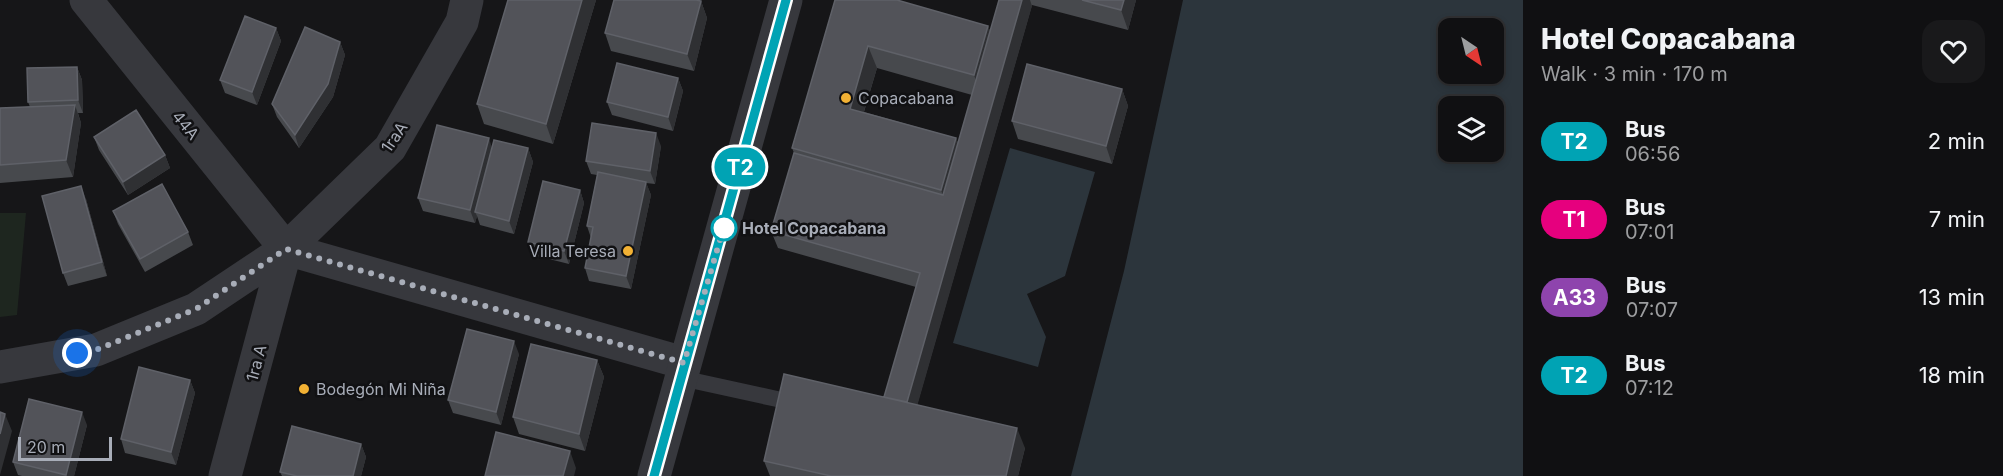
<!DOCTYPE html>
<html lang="en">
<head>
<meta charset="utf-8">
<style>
	body { margin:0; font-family:Inter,sans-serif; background:#19191b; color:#f1f3f6; height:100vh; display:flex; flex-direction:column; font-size:22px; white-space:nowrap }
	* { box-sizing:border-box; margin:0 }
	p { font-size:20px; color:#9c9d9f }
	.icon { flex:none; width:33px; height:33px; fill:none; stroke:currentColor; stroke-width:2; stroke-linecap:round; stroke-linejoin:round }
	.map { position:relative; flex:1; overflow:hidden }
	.side { display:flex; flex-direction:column; background:#101012; width:480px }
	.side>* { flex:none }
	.badge { padding:0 12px; border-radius:20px; font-size:21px; line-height:39px }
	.needle { width:39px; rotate:145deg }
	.fabs { position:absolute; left:1438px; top:18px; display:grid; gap:12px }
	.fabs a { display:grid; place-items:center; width:66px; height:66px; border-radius:12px; background:#101012; box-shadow:0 3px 9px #0003,0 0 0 2px #303032; font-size:30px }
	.scale { position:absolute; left:18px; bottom:15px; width:94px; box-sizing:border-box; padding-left:6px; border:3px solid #a8adb8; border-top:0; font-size:16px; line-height:21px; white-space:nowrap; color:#a8adb8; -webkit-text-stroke:4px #111113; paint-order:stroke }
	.you { position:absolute; width:30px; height:30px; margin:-15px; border:4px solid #fff; border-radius:50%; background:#1a73e8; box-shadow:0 0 0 9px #1a73e833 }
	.map>.badge { position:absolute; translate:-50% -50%; box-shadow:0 0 0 3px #fff }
	.round { display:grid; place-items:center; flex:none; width:63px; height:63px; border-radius:18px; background:#19191b }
	.head { display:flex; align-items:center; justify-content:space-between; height:102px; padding:0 18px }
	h1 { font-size:28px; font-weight:800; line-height:45px }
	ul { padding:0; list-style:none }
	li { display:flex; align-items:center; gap:18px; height:78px; padding:0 18px }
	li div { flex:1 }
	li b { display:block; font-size:22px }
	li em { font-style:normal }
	li .badge { min-width:66px; font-weight:700; text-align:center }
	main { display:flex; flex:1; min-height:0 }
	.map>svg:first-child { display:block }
	.green { fill:#1e261f }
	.water { fill:#2c353c; fill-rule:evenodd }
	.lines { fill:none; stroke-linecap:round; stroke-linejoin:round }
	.service { stroke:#37383d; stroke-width:16 }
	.minor { stroke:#37383d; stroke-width:33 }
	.tertiary { stroke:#37383d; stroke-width:33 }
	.wall { fill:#47494d; fill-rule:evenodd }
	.shaded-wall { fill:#2f3033 }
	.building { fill:#525359; stroke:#5f6168; stroke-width:1.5 }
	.line-casing { stroke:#fff; stroke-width:14 }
	.line { stroke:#00a3b4; stroke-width:9 }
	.walk { stroke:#a8adb8; stroke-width:6; stroke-dasharray:0 10.8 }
	.poi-dot { fill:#f2b134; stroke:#111113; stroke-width:2 }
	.stop-dot { fill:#fff; stroke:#00a3b4; stroke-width:3 }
	.labels { text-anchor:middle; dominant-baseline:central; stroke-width:5; stroke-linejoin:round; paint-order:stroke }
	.poi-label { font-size:16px; fill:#a8adb8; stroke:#111113; text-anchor:start }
	.street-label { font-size:16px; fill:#a8adb8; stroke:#111113 }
	.stop-label { font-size:16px; font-weight:bold; fill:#a8adb8; stroke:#111113; text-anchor:start }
</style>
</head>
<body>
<main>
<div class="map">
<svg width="1523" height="476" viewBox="0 0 1523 476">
	<rect width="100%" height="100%" fill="#161618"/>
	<path class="green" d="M 0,213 L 26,213 L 17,315 L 0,317 Z"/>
	<path class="water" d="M 1183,0 L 1523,0 L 1523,476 L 1071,476 L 1124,271 ZM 1494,28 L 1494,74 L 1449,74 L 1449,28 ZM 1494,106 L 1494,152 L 1449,152 L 1449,106 Z
		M 1010,148 L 1095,172 L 1065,276 L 1027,294 L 1046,337 L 1038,367 L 953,343 Z"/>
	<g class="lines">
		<path class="service" d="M 681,378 L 777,399"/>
		<path class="minor" d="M 86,0 L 286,249
			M 286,249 L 684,363
			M 0,367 L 96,350 L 196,309 L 286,249 L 390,148 L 462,22 L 467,0
			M 225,476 L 286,249"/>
		<path class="tertiary" d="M 654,476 L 786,0"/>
	</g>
	<path class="wall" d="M 508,0 L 596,0 L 553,144 L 484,124 L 477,104 Z
		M 835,0 L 988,26 L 990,31 L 999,0 L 1136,0 L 1128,30 L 1032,5 L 917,405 L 1025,448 L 1018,476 L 770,476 L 764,461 L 884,397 L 916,287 L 778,248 L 771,231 L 794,153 L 792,148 ZM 877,68 L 972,95 L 958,143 L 956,138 L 864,112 Z
		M 701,1 L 707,18 L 694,71 L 611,51 L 605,33 Z
		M 276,28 L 281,41 L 257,105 L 225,93 L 220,80 Z
		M 340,42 L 345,55 L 333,97 L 299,148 L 277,117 L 272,104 Z
		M 77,67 L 82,80 L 83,113 L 78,113 L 81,123 L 73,177 L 0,183 L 0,108 L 30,107 L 28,102 Z
		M 678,78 L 683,91 L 673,131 L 612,115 L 607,102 Z
		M 1122,89 L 1128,106 L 1112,164 L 1018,139 L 1012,121 Z
		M 94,137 L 165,155 L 170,168 L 128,195 L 99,150 Z
		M 661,146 L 655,184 L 646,183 L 651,195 L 631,289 L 589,281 L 585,268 L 591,238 L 587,226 L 597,175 L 591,174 L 586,161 Z
		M 528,148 L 533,162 L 514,234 L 480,225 L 477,216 L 475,223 L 423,211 L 418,198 Z
		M 580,190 L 584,203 L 569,264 L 533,255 L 528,242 Z
		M 86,199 L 107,276 L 68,286 L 63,273 Z
		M 113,211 L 188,232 L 193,245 L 145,272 L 118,224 Z
		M 519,354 L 501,425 L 453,413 L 448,400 Z
		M 597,360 L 604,377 L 585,451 L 519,434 L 513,417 Z
		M 190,380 L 195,393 L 176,465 L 125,453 L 121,439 Z
		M 87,425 L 74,476 L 22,476 L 18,475 L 13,462 Z
		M 361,444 L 366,457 L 361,476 L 282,476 L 280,472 Z"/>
	<path class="shaded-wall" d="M 582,0 L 596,0 L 553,144 L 546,124 Z
		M 1022,0 L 1030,0 L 1032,6 L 912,424 L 905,406 Z
		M 1124,0 L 1136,0 L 1128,30 L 1121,10 Z
		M 701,1 L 707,18 L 694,71 L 687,54 Z
		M 988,26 L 997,48 L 982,98 L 974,75 Z
		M 276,28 L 281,41 L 257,105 L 252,92 Z
		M 340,42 L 345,55 L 333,97 L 299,148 L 295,135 Z
		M 868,46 L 877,68 L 858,131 L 850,109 Z
		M 77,67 L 82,80 L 83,113 L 78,100 Z
		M 678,78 L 683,91 L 673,131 L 668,117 Z
		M 1122,89 L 1128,106 L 1112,164 L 1106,146 Z
		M 75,105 L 81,123 L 73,177 L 66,160 Z
		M 656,133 L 661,146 L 655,184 L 650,171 Z
		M 489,138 L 493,151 L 475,212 L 477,216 L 475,223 L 470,210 Z
		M 956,138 L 964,160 L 949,213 L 941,190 Z
		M 528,148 L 533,162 L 514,234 L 509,221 Z
		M 165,155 L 170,168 L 128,195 L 123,182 Z
		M 646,182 L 651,195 L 631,289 L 626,276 Z
		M 81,186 L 86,199 L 107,276 L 102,262 Z
		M 580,190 L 584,203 L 569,264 L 564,251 Z
		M 514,341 L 519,354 L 501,425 L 496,412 Z
		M 597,360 L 604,377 L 585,451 L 579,434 Z
		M 190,380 L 195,393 L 176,465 L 171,452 Z
		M 82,412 L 87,425 L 74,476 L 66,476 Z
		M 5,414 L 12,431 L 0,475 L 0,434 Z
		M 1017,428 L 1025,448 L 1018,476 L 1006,476 Z
		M 361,444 L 366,457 L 361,476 L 353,476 Z
		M 570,451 L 576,468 L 574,476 L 563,476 Z"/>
	<path class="building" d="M 508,0 L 582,0 L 546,124 L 477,104 Z
		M 614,0 L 696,0 L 701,1 L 687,54 L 605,33 Z
		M 835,0 L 897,0 L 988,26 L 974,75 L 868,46 L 850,109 L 956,138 L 941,190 L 792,148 Z
		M 999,0 L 1022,0 L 907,402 L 884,397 L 920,273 L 771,231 L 794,153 L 943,195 Z
		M 1082,0 L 1124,0 L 1121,10 Z
		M 245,16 L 276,28 L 252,92 L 220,80 Z
		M 305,27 L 340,42 L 328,84 L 295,135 L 272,104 Z
		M 617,63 L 678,78 L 668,117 L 607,102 Z
		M 1027,64 L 1122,89 L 1106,146 L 1012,121 Z
		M 77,67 L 78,100 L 28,102 L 27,68 Z
		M 75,105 L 66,160 L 0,165 L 0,108 Z
		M 136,110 L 165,155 L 123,182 L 94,137 Z
		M 592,123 L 656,133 L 650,171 L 586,161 Z
		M 437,125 L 489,138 L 470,210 L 418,198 Z
		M 494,140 L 528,148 L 509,221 L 475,212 Z
		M 598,172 L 646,182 L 626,276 L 585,268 L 593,227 L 587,226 Z
		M 543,181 L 580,190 L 564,251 L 528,242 Z
		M 162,184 L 188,232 L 140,259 L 113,211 Z
		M 81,186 L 102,262 L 63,273 L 42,196 Z
		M 467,329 L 514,341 L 496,412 L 448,400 Z
		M 531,344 L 597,360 L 579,434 L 513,417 Z
		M 139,367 L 190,380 L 171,452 L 121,439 Z
		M 784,374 L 1017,428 L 1006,476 L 831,476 L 764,461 Z
		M 29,399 L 82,412 L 66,475 L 13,462 Z
		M 0,412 L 5,414 L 0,434 Z
		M 292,426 L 361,444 L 353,476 L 297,476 L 280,472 Z
		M 496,432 L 570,451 L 563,476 L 485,476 Z"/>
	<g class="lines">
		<g class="line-casing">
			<path id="line" d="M 654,476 L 786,0"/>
		</g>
		<use href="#line" class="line"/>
		<path class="walk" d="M 77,353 L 96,350 L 196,309 L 286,249 L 684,363 L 725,223 L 724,228"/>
	</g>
	<g class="poi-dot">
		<circle cx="846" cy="98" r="6"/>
		<circle cx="628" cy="251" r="6"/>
		<circle cx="304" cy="389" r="6"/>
	</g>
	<circle class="stop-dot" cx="724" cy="228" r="12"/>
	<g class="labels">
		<g class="poi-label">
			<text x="858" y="98">Copacabana</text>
			<text x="616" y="251" text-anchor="end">Villa Teresa</text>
			<text x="316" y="389">Bodegón Mi Niña</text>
		</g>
		<g class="street-label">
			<text transform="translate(186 125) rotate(51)">44A</text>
			<text transform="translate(394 137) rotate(-56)">1raA</text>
			<text transform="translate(256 363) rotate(-75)">1ra A</text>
		</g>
		<g class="stop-label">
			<text x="742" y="228">Hotel Copacabana</text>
		</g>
	</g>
</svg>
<div class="fabs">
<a><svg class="needle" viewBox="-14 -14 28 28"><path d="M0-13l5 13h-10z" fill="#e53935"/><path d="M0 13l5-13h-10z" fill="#9c9d9f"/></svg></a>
<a><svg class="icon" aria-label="layers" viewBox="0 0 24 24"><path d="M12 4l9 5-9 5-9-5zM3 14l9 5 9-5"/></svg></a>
</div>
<div class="scale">20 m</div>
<div class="you" style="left:77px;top:353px"></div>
<b class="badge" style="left:740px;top:167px;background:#00a3b4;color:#fff">T2</b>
</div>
<section class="side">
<div class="head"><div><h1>Hotel Copacabana</h1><p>Walk · 3 min · 170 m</p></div><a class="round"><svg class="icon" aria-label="heart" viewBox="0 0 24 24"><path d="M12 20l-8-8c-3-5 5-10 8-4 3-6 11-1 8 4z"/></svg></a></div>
<ul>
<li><span class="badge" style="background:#00a3b4;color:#fff">T2</span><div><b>Bus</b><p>06:56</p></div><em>2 min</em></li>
<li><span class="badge" style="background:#e6007e;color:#fff">T1</span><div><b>Bus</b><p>07:01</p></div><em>7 min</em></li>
<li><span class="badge" style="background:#8e44ad;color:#fff">A33</span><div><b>Bus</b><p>07:07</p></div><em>13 min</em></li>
<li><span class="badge" style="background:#00a3b4;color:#fff">T2</span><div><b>Bus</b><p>07:12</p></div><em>18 min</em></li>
</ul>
</section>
</main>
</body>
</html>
